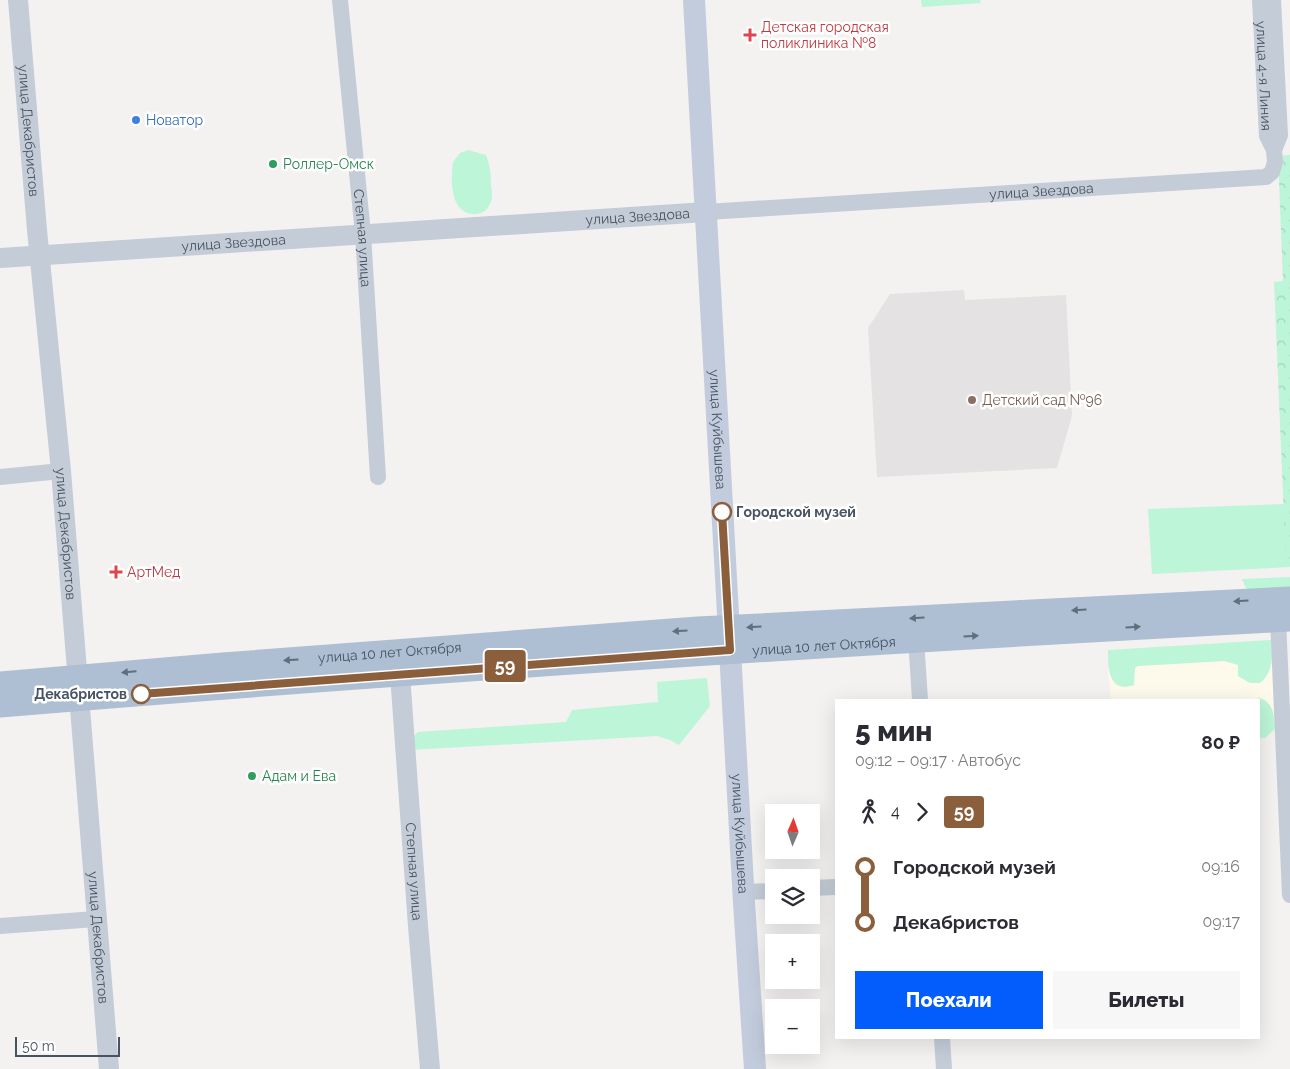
<!DOCTYPE html>
<html lang="ru">
<head>
<meta charset="utf-8">
<style>
	body { margin:0; font-family:Raleway,sans-serif; background:#f7f7f7; color:#2b2b33; height:100vh; display:flex; flex-direction:column; font-size:19px; white-space:nowrap }
	* { box-sizing:border-box; margin:0 }
	p { font-size:16px; color:#7c7c81 }
	.icon { flex:none; width:28px; height:28px; fill:none; stroke:currentColor; stroke-width:2; stroke-linecap:round; stroke-linejoin:round }
	.map { position:relative; flex:1; overflow:hidden }
	.details { position:absolute; left:835px; top:699px; width:425px; height:340px; display:flex; flex-direction:column; background:#fff; border-radius:0px; box-shadow:0 5px 20px #0002 }
	.details>* { flex:none }
	.badge { padding:0 10px; border-radius:4px; font-size:18px; line-height:32px }
	.needle { width:32px; rotate:2deg }
	.tools { position:absolute; left:765px; top:804px; display:grid; gap:10px }
	.tools a { display:grid; place-items:center; width:55px; height:55px; border-radius:0px; background:#fff; box-shadow:0 5px 20px #0002; font-size:25px }
	.scale { position:absolute; left:15px; bottom:12px; width:105px; box-sizing:border-box; padding-left:5px; border:2px solid #475362; border-top:0; font-size:14px; line-height:18px; white-space:nowrap; color:#475362; -webkit-text-stroke:4px #fff; paint-order:stroke }
	.map>.badge { position:absolute; translate:-50% -50%; box-shadow:0 0 0 2px #fff }
	.legs { display:flex; align-items:center; gap:8px; height:55px; padding:0 20px; font-size:16px }
	.legs p { margin-inline-start:auto }
	.headline { display:flex; align-items:center; justify-content:space-between; height:85px; padding:0 20px }
	h1 { font-size:28px; font-weight:800; line-height:38px }
	.action { display:flex; gap:10px; margin-top:auto; padding:10px 20px }
	.action a { flex:1; height:58px; border-radius:0px; background:#035cfc; color:#fff; font-size:20px; font-weight:800; line-height:58px; text-align:center }
	.action a+a { background:#f7f7f7; color:#2b2b33 }
	ul { padding:0 20px; list-style:none }
	li { display:flex; align-items:center; gap:18px; height:55px; font-size:19px }
	li i { display:grid; place-items:center; width:8px; height:100%; margin:0 6px; background:currentColor }
	li i::after { content:''; width:12px; height:12px; margin:-6px; border:4px solid; border-radius:50%; background:#fff }
	li p { margin-inline-start:auto }
	li:first-child i { background:linear-gradient(#0000 50%,currentColor 0) }
	li:last-child i { background:linear-gradient(currentColor 50%,#0000 0) }
	.map>svg:first-child { display:block }
	.commercial { fill:#fefaeb }
	.education { fill:#e5e2e3 }
	.green { fill:#bcf5d7 }
	.forest { fill:url(#forest-crowns) }
	.lines { fill:none; stroke-linecap:round; stroke-linejoin:round }
	.minor { stroke:#c4ccd7; stroke-width:16 }
	.tertiary { stroke:#c4ccd7; stroke-width:20 }
	.secondary { stroke:#c2ccdc; stroke-width:22 }
	.primary { stroke:#aebed3; stroke-width:25 }
	.oneway { fill:#616e7e }
	.line-1-casing { stroke:#fff; stroke-width:11 }
	.line-1 { stroke:#8b5e3c; stroke-width:8 }
	.health-dot { fill:#e0444e; stroke:#fff; stroke-width:2 }
	.shop-dot { fill:#3f7fe0; stroke:#fff; stroke-width:2 }
	.leisure-dot { fill:#2e9e5b; stroke:#fff; stroke-width:2 }
	.education-dot { fill:#8d6e63; stroke:#fff; stroke-width:2 }
	.stop-1-dot { fill:#fff; stroke:#8b5e3c; stroke-width:2.5 }
	.labels { text-anchor:middle; dominant-baseline:central; stroke-width:5; stroke-linejoin:round; paint-order:stroke }
	.health-label { font-size:14px; fill:#be3a42; stroke:#fff; text-anchor:start }
	.street-label { font-size:14px; fill:#475362; stroke:#fff }
	.shop-label { font-size:14px; fill:#366cbe; stroke:#fff; text-anchor:start }
	.leisure-label { font-size:14px; fill:#27864d; stroke:#fff; text-anchor:start }
	.education-label { font-size:14px; fill:#785e54; stroke:#fff; text-anchor:start }
	.stop-label { font-size:14px; font-weight:bold; fill:#475362; stroke:#fff; text-anchor:start }
</style>
</head>
<body>
<div class="map">
<svg width="1290" height="1069" viewBox="0 0 1290 1069">
	<defs>
		<pattern id="forest-crowns" width="20" height="18" patternUnits="userSpaceOnUse" patternTransform="scale(1.25)"><rect width="20" height="18" fill="#bcf5d7"/><path d="M2 6a3 3 0 1 1 6 0M12 15a3 3 0 1 1 6 0" fill="none" stroke="#a3d4bb"/></pattern>
	</defs>
	<rect width="100%" height="100%" fill="#f4f1f1"/>
	<path class="commercial" d="M 1224,661 L 1272,664 L 1275,729 L 1265,738 L 1259,738 L 1259,700 L 1111,700 L 1108,670 L 1138,666 Z"/>
	<path class="education" d="M 964,290 L 965,300 L 1066,295 L 1072,416 L 1057,468 L 877,477 L 868,328 L 890,294 Z"/>
	<path class="green" d="M 921,0 L 980,0 L 981,3 L 922,7 Z
		M 468,150 L 486,155 C 490,165 491,174 491,185 C 492,191 493,198 490,204 C 484,218 464,217 457,204 C 451,193 451,174 453,162 L 460,153 Z
		M 1287,504 L 1290,567 L 1152,574 L 1148,509 Z
		M 1290,577 L 1290,588 L 1247,590 L 1242,579 Z
		M 1271,640 C 1272,657 1274,671 1260,683 L 1250,683 L 1238,676 L 1238,665 L 1224,661 L 1138,666 L 1135,668 L 1134,685 C 1108,694 1108,667 1108,650 Z
		M 707,678 L 710,706 L 679,745 L 670,740 L 657,736 L 409,750 L 414,736 L 418,732 L 566,722 L 572,710 L 658,702 L 657,682 Z
		M 1260,698 C 1274,703 1274,716 1275,729 L 1265,738 L 1259,738 L 1259,700 L 1253,700 Z"/>
	<path class="forest" d="M 1290,155 L 1290,565 L 1286,565 L 1274,282 L 1283,281 L 1278,156 Z"/>
	<g class="lines">
		<g class="minor">
			<path id="s1" d="M 340,0 L 363,234 L 378,477"/>
			<path id="s2" d="M 1260,0 L 1267,136 L 1274,150"/>
			<path id="s3" d="M 706,212 L 1266,177 L 1272,172 L 1275,162 L 1274,150 L 1280,135 L 1273,0"/>
			<path d="M 0,477 L 61,471"/>
			<path d="M 1278,619 L 1290,895"/>
			<path d="M 916,639 L 920,700"/>
			<path d="M 811,888 L 836,887"/>
			<path d="M 744,892 L 774,891"/>
			<path d="M 0,926 L 96,919"/>
			<path d="M 942,1038 L 944,1069"/>
		</g>
		<g class="tertiary">
			<path id="s4" d="M 18,0 L 37,230 L 61,471 L 109,1069"/>
			<path id="s5" d="M 0,258 L 706,212"/>
			<path id="s6" d="M 400,674 L 418,926 L 430,1069"/>
		</g>
		<path class="secondary" id="s7" d="M 694,0 L 744,903 L 755,1069"/>
		<g class="primary">
			<path id="s8" d="M 0,684 L 223,665 L 698,629 L 1290,599"/>
			<path id="s9" d="M 0,705 C 430,669 860,642 1290,619"/>
		</g>
	</g>
	<defs><path id="oneway-solid" d="M-6-.8H1V-3.2L6.5 0L1 3.2V.8H-6Z" transform="scale(1.25)"/></defs>
	<g class="oneway">
		<use href="#oneway-solid" transform="translate(1241 601) rotate(177)"/>
		<use href="#oneway-solid" transform="translate(1079 610) rotate(177)"/>
		<use href="#oneway-solid" transform="translate(917 618) rotate(177)"/>
		<use href="#oneway-solid" transform="translate(754 627) rotate(177)"/>
		<use href="#oneway-solid" transform="translate(1133 627) rotate(-3)"/>
		<use href="#oneway-solid" transform="translate(680 631) rotate(176)"/>
		<use href="#oneway-solid" transform="translate(971 636) rotate(-3)"/>
		<use href="#oneway-solid" transform="translate(291 660) rotate(176)"/>
		<use href="#oneway-solid" transform="translate(129 672) rotate(175)"/>
	</g>
	<g class="lines">
		<g class="line-1-casing">
			<path id="line-1" d="M 141,694 L 730,650 L 722,512"/>
		</g>
		<use href="#line-1" class="line-1"/>
	</g>
	<g class="health-dot">
		<path d="M747.5 27.5h5v5h5v5h-5v5h-5v-5h-5v-5h5z"/>
		<path d="M113.5 564.5h5v5h5v5h-5v5h-5v-5h-5v-5h5z"/>
	</g>
	<circle class="shop-dot" cx="136" cy="120" r="5"/>
	<g class="leisure-dot">
		<circle cx="273" cy="164" r="5"/>
		<circle cx="252" cy="776" r="5"/>
	</g>
	<circle class="education-dot" cx="972" cy="400" r="5"/>
	<g class="stop-1-dot">
		<circle cx="722" cy="512" r="9"/>
		<circle cx="141" cy="694" r="9"/>
	</g>
	<g class="labels">
		<g class="health-label">
			<text x="761" y="27">Детская городская<tspan x="761" dy="16">поликлиника №8</tspan></text>
			<text x="127" y="572">АртМед</text>
		</g>
		<g class="street-label">
			<text stroke="none"><textPath href="#s2" startOffset="76">улица 4-я Линия</textPath></text>
			<text stroke="none"><textPath href="#s4" startOffset="131">улица Декабристов</textPath></text>
			<text stroke="none"><textPath href="#s3" startOffset="336">улица Звездова</textPath></text>
			<text stroke="none"><textPath href="#s5" startOffset="639">улица Звездова</textPath></text>
			<text stroke="none"><textPath href="#s1" startOffset="239">Степная улица</textPath></text>
			<text stroke="none"><textPath href="#s5" startOffset="234">улица Звездова</textPath></text>
			<text stroke="none"><textPath href="#s7" startOffset="430">улица Куйбышева</textPath></text>
			<text stroke="none"><textPath href="#s4" startOffset="536">улица Декабристов</textPath></text>
			<text stroke="none"><textPath href="#s9" startOffset="826">улица 10 лет Октября</textPath></text>
			<text stroke="none"><textPath href="#s8" startOffset="391">улица 10 лет Октября</textPath></text>
			<text stroke="none"><textPath href="#s7" startOffset="835">улица Куйбышева</textPath></text>
			<text stroke="none"><textPath href="#s6" startOffset="198">Степная улица</textPath></text>
			<text stroke="none"><textPath href="#s4" startOffset="941">улица Декабристов</textPath></text>
		</g>
		<g class="shop-label">
			<text x="146" y="120">Новатор</text>
		</g>
		<g class="leisure-label">
			<text x="283" y="164">Роллер-Омск</text>
			<text x="262" y="776">Адам и Ева</text>
		</g>
		<g class="education-label">
			<text x="982" y="400">Детский сад №96</text>
		</g>
		<g class="stop-label">
			<text x="736" y="512">Городской музей</text>
			<text x="127" y="694" text-anchor="end">Декабристов</text>
		</g>
	</g>
</svg>
<div class="tools">
<a><svg class="needle" viewBox="-14 -14 28 28"><path d="M0-13l5 13h-10z" fill="#e53935"/><path d="M0 13l5-13h-10z" fill="#7c7c81"/></svg></a>
<a><svg class="icon" aria-label="layers" viewBox="0 0 24 24"><path d="M12 4l9 5-9 5-9-5zM3 14l9 5 9-5"/></svg></a>
<a>+</a>
<a>−</a>
</div>
<div class="scale">50 m</div>
<b class="badge" style="left:505px;top:666px;background:#8b5e3c;color:#fff">59</b>
<section class="details">
<div class="headline"><div><h1>5 мин</h1><p>09:12 – 09:17 · Автобус</p></div><b>80 ₽</b></div>
<div class="legs"><svg class="icon" aria-label="walk" viewBox="0 0 24 24"><circle cx="13" cy="4" r="2"/><path d="M13 8l-2 6 4 7M11 14l-3 7M7 12l3-4h3l4 4"/></svg>4<svg class="icon" aria-label="forward" viewBox="0 0 24 24"><path d="M9 5l7 7-7 7"/></svg><b class="badge" style="background:#8b5e3c;color:#fff">59</b></div>
<ul>
<li><i style="color:#8b5e3c"></i><b>Городской музей</b><p>09:16</p></li>
<li><i style="color:#8b5e3c"></i><b>Декабристов</b><p>09:17</p></li>
</ul>
<div class="action"><a>Поехали</a><a>Билеты</a></div>
</section>
</div>
</body>
</html>
